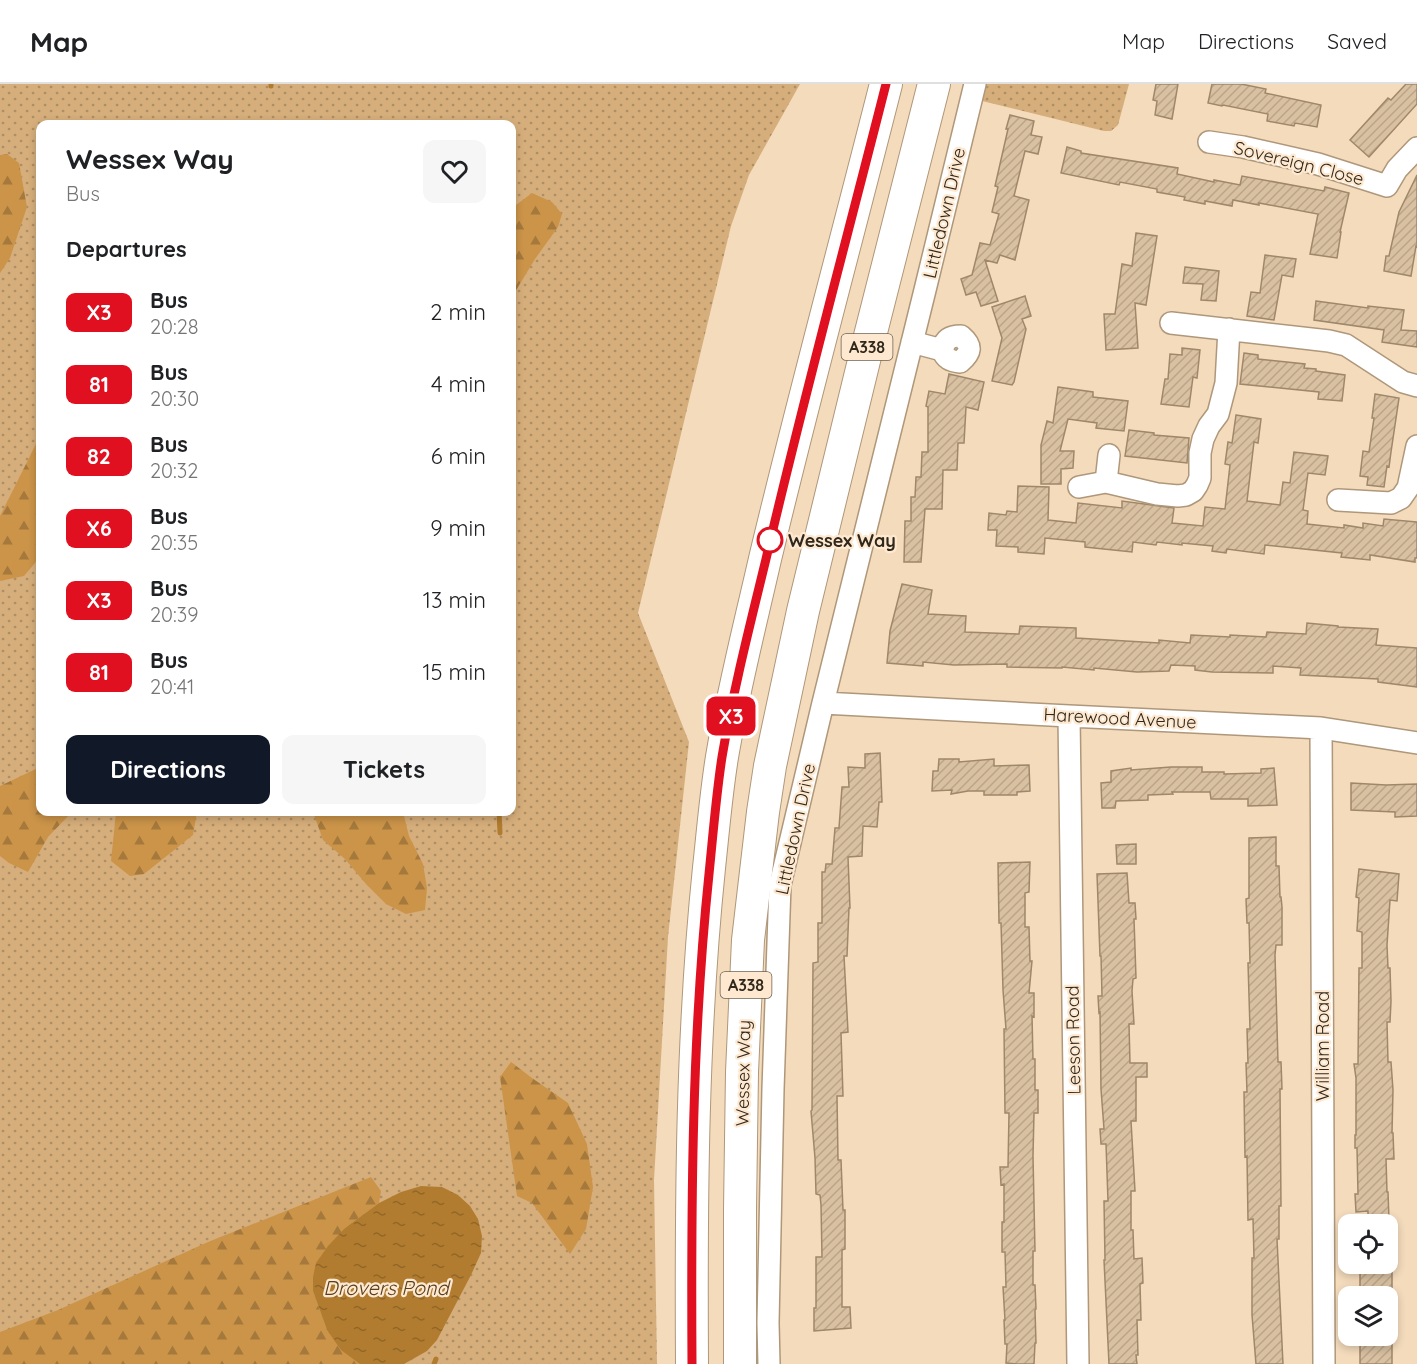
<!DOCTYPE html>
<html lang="en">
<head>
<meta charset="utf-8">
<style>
	body { margin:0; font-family:Quicksand,sans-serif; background:#f6f6f6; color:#202124; height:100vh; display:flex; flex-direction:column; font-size:22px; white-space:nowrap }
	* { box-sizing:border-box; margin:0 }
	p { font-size:20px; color:#757577 }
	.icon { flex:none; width:33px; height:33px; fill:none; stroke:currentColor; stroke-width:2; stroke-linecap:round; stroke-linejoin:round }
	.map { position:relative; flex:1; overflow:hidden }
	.details { position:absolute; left:36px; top:36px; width:480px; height:696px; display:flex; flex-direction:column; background:#fff; border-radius:12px; box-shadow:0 3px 9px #0003 }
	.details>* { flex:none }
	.badge { padding:0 12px; border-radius:9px; font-size:21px; line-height:39px }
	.fabs { position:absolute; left:1338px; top:1130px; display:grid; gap:12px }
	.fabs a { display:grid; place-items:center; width:60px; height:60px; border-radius:12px; background:#fff; box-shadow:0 3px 9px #0003; font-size:30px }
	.map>.badge { position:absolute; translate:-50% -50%; box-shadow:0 0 0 3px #fff }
	h2 { padding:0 30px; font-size:22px; line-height:54px }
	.round { display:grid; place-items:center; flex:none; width:63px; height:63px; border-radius:12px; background:#f6f6f6 }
	.overview { display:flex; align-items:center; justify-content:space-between; height:102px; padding:0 30px }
	h1 { font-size:28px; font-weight:700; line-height:45px }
	.primary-button { display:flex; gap:12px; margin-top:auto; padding:12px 30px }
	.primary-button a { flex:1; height:69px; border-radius:12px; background:#111827; color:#fff; font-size:24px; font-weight:700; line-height:69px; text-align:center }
	.primary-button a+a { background:#f6f6f6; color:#202124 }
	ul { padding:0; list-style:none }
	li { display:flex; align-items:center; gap:18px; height:72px; padding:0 30px }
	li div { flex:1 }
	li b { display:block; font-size:22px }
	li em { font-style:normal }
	li .badge { min-width:66px; font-weight:700; text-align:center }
	header { display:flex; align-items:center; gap:36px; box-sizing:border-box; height:84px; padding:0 30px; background:#fff; border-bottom:2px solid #e0e0e0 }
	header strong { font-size:28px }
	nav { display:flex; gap:33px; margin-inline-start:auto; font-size:21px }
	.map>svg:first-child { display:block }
	.grass { fill:url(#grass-dots); fill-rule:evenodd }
	.forest { fill:url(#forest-firs) }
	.water { fill:url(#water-ripples) }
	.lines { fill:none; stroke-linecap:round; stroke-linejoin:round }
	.stream { stroke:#b17c2f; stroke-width:5 }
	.building { fill:url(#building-hatch); stroke:#9f876a; stroke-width:1.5 }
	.minor-casing { stroke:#af977a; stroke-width:24 }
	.highway-casing { stroke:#af977a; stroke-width:34 }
	.minor { stroke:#fff; stroke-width:21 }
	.highway { stroke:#fff; stroke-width:32 }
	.line-casing { stroke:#fff; stroke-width:14 }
	.line { stroke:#e01021; stroke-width:9 }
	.stop-dot { fill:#fff; stroke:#e01021; stroke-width:3 }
	.labels { text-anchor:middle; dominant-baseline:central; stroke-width:4.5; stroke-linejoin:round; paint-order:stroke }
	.shield { fill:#fee9d0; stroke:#6e6252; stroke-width:1.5 }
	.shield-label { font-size:16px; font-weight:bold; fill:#31281c }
	.street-label { font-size:18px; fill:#31281c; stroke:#fee9d0 }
	.stop-label { font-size:18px; font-weight:bold; fill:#31281c; stroke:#fee9d0; text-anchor:start }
	.water-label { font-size:20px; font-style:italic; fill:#563e1f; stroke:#fee9d0 }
</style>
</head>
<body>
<header>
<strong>Map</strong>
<nav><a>Map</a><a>Directions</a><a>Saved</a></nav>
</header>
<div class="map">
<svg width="1417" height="1280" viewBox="0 0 1417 1280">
	<defs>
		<pattern id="grass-dots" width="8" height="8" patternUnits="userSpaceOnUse" patternTransform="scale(1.5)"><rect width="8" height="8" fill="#d6ae7b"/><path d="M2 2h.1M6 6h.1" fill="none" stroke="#ae8e64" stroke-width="1.8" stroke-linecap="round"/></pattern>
		<pattern id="forest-firs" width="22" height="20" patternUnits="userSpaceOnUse" patternTransform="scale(1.5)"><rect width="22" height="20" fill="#cb9449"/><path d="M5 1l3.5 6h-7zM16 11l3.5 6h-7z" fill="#a5793c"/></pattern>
		<pattern id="water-ripples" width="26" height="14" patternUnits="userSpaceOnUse" patternTransform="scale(1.5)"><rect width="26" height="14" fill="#b17c2f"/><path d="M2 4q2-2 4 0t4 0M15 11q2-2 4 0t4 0" fill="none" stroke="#916627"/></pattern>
		<pattern id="building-hatch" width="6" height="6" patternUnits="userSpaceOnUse" patternTransform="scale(1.5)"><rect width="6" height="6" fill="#d8c0a1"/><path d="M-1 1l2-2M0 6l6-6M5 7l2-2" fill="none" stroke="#baa58a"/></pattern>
	</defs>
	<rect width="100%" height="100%" fill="#f4dbbc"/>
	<path class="grass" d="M 0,0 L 800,0 L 749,91 L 731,142 L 638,529 L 689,658 L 668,853 L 654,1096 L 657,1280 L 0,1280 ZM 40,40 L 512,40 L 512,728 L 40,728 Z
		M 985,0 L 1129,0 L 1118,41 L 1111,47 L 1104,47 L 982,17 Z"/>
	<path class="forest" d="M 7,70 L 19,79 L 27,123 L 10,174 L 0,189 L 0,71 Z
		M 532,109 L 552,118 L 562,130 L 558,143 L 535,175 L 512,213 L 512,124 Z
		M 40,352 L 40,473 L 24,492 L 0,497 L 0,432 Z
		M 40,683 L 40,728 L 72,728 L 48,753 L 28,788 L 9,779 L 0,772 L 0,702 Z
		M 116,728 L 197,728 L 193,751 L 144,790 L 130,792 L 111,777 Z
		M 313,728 L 403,728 L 409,752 L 423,780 L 427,804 L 425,826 L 406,830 L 386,820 L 366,800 L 345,775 L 323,756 Z
		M 511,978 L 532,994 L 568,1019 L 587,1060 L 593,1103 L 586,1145 L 570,1170 L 532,1119 L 517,1112 L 500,993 Z
		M 371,1093 L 381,1107 L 379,1119 L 345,1144 L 313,1193 L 313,1207 L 327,1246 L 361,1280 L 0,1280 L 0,1248 L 58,1226 L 208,1158 Z"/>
	<path class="water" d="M 421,1102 L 442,1103 L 458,1111 L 470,1122 L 478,1135 L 482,1152 L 481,1169 L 471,1191 L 437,1256 L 427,1267 L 404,1280 L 360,1280 L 341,1266 L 327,1246 L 313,1207 L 313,1193 L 316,1179 L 328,1162 L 345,1144 L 379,1119 L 401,1108 Z"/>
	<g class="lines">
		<path class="stream" d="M 271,0 L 271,2
			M 499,728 L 500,749
			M 434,1280 L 436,1275"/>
	</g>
	<path class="building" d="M 1156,0 L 1178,0 L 1172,35 L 1155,31 L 1157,17 L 1153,16 Z
		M 1212,0 L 1241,0 L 1266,5 L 1265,9 L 1321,21 L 1317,43 L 1295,39 L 1294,42 L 1267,37 L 1268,30 L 1223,21 L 1222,22 L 1208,19 Z
		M 1406,0 L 1417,0 L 1417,20 L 1369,73 L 1350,56 L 1388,14 L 1391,16 Z
		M 1010,31 L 1034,37 L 1031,51 L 1042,53 L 1038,70 L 1025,67 L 1014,112 L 1029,116 L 1015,176 L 1000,171 L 997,179 L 985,176 L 998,217 L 981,222 L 976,208 L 966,211 L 961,195 L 972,191 L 980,159 L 990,161 L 999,130 L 992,128 L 998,103 L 995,102 L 1008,45 L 1006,45 Z
		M 1067,63 L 1081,67 L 1081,69 L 1178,84 L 1177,90 L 1214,98 L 1214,96 L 1240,101 L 1242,92 L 1324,107 L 1325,103 L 1349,109 L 1340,148 L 1341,148 L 1337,174 L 1310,170 L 1318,130 L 1259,119 L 1259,121 L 1233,116 L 1232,122 L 1205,117 L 1205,120 L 1184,116 L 1185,113 L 1157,108 L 1157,105 L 1120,98 L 1119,101 L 1061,89 Z
		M 1417,91 L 1417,163 L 1416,162 L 1411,192 L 1384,187 L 1386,172 L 1389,172 L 1399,128 Z
		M 1136,149 L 1157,152 L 1146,221 L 1135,219 L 1138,264 L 1106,266 L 1104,230 L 1115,230 L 1122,180 L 1132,182 Z
		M 1265,171 L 1296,175 L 1293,193 L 1282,191 L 1274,236 L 1247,232 L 1251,208 L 1260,209 Z
		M 1185,183 L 1219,187 L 1216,217 L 1201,216 L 1203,200 L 1183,199 Z
		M 1025,212 L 1031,232 L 1022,235 L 1026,245 L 1014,298 L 1012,301 L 992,297 L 1002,254 L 992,223 Z
		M 1316,217 L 1368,224 L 1368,222 L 1404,226 L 1401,246 L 1417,247 L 1417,263 L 1382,258 L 1384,246 L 1314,236 Z
		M 1182,264 L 1200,266 L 1197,294 L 1193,293 L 1189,323 L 1161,320 L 1165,295 L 1168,295 L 1170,270 L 1182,271 Z
		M 1244,269 L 1258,271 L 1258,275 L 1305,280 L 1304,284 L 1316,285 L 1316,287 L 1345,291 L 1342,317 L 1318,315 L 1319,308 L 1240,300 Z
		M 949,290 L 984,298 L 978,326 L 966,323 L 964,359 L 958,359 L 957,386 L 943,386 L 942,425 L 925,425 L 921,478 L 904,478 L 905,437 L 911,437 L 911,413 L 915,413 L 916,393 L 921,393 L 922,368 L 928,368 L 928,323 L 926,322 L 929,307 L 945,310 Z
		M 1058,303 L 1093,308 L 1093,313 L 1128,317 L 1124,347 L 1096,344 L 1097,339 L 1068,335 L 1060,367 L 1074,367 L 1073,384 L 1061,385 L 1061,400 L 1041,400 L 1041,361 L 1047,337 L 1053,339 Z
		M 1375,310 L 1399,314 L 1391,368 L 1389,383 L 1387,382 L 1384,403 L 1367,401 L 1368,393 L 1360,392 L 1363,367 L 1369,368 L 1374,334 L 1372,334 Z
		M 1236,331 L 1261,335 L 1258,359 L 1254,358 L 1247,417 L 1280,421 L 1283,398 L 1290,399 L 1294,368 L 1328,372 L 1325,391 L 1308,389 L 1303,426 L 1308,427 L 1307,440 L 1344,444 L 1344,441 L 1363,444 L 1363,439 L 1383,442 L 1384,435 L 1417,438 L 1417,474 L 1415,474 L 1415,478 L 1370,471 L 1370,476 L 1341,473 L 1342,469 L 1265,461 L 1264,470 L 1227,465 L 1226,469 L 1212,467 L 1213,462 L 1182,459 L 1182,461 L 1157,458 L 1156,461 L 1133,458 L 1132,468 L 1085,463 L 1085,458 L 1045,454 L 1044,470 L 1018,468 L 1018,463 L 996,462 L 997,446 L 988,446 L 989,429 L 1006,431 L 1007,427 L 1017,428 L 1018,402 L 1049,403 L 1048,436 L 1076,439 L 1078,419 L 1122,424 L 1122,417 L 1174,424 L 1172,439 L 1203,442 L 1205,423 L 1225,425 L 1230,381 L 1225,380 L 1228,358 L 1232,359 Z
		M 1129,346 L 1154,349 L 1154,351 L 1189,354 L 1187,379 L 1125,372 Z
		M 902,500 L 932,506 L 928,530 L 966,532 L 965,548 L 1019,550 L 1020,542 L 1076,544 L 1076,554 L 1159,559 L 1159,556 L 1190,559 L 1191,551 L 1230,553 L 1230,551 L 1266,553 L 1267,548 L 1306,550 L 1307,539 L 1338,542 L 1338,543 L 1378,545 L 1376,561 L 1417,564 L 1417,603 L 1378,598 L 1378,595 L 1300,591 L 1301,584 L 1273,582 L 1273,589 L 1212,588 L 1195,586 L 1195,582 L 1171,581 L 1169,587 L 1137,588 L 1094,584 L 1094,586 L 1062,583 L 1062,584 L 1007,583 L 1007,580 L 954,581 L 923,578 L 923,582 L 887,579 L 890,547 Z
		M 880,669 L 882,718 L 879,718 L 877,743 L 863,742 L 862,772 L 848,773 L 850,824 L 849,824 L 847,872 L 844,872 L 848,948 L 841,949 L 843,1012 L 837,1012 L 838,1076 L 841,1076 L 843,1126 L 845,1126 L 845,1165 L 842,1166 L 842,1223 L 850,1223 L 851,1244 L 814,1247 L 814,1224 L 816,1224 L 816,1173 L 822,1173 L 821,1121 L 820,1111 L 816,1110 L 815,1074 L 811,1027 L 812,1026 L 813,879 L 818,878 L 818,839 L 822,839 L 822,788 L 825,788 L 826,780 L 832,780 L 835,744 L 839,744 L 842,703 L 849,703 L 848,683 L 865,684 L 865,670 Z
		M 939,675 L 959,675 L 959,678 L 994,675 L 994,682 L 1029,681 L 1030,707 L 1017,708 L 1017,711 L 984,711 L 984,707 L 968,707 L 951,710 L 952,706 L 932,707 L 933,687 L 938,687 Z
		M 1171,683 L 1202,683 L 1202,688 L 1224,688 L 1224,690 L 1261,689 L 1261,685 L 1274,684 L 1277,721 L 1248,722 L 1248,715 L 1211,715 L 1210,708 L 1172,708 L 1173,710 L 1148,711 L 1148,716 L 1116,717 L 1115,724 L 1102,724 L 1101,699 L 1111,698 L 1111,687 L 1131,684 L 1131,686 Z
		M 1351,699 L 1386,701 L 1417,700 L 1417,732 L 1395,733 L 1395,728 L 1351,726 Z
		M 1276,753 L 1276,782 L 1279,782 L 1280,813 L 1281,813 L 1282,823 L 1282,861 L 1276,861 L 1275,871 L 1278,978 L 1281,978 L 1282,1005 L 1280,1005 L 1281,1122 L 1279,1122 L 1279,1155 L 1277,1155 L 1283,1280 L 1256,1280 L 1252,1231 L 1252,1174 L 1254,1174 L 1253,1135 L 1248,1136 L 1247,1072 L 1245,1073 L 1244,1008 L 1247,1008 L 1246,979 L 1248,979 L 1247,945 L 1250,945 L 1248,879 L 1250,879 L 1249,839 L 1247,839 L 1246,815 L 1249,814 L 1249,754 Z
		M 1136,760 L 1136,780 L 1117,780 L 1116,761 Z
		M 1030,778 L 1029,808 L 1025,809 L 1025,843 L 1029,843 L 1030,877 L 1032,877 L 1029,909 L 1034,909 L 1034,933 L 1032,932 L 1033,975 L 1035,975 L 1035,1006 L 1038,1006 L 1038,1029 L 1034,1029 L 1033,1072 L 1035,1167 L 1033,1167 L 1033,1201 L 1035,1201 L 1036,1225 L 1035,1226 L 1036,1259 L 1035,1259 L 1034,1280 L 1017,1280 L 1006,1279 L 1007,1260 L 1005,1260 L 1004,1236 L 1005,1236 L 1003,1203 L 1006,1203 L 1005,1168 L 1002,1168 L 1002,1138 L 1004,1138 L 1004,1100 L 1001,1101 L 1000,1083 L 1008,1083 L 1009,1029 L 1005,1029 L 1004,945 L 1006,945 L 1003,906 L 1001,839 L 999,839 L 998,779 Z
		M 1359,785 L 1399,790 L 1397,817 L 1390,816 L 1387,861 L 1388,884 L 1390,884 L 1391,917 L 1390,938 L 1387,938 L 1388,978 L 1391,978 L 1393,1006 L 1392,1049 L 1393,1049 L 1394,1075 L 1386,1075 L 1387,1108 L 1388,1108 L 1389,1136 L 1368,1137 L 1368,1127 L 1356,1128 L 1355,1110 L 1358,1110 L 1357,1064 L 1355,1064 L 1355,1051 L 1356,1051 L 1356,994 L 1354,980 L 1358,980 L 1359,884 L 1362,884 L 1362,848 L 1357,847 L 1359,814 L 1356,813 Z
		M 1127,789 L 1129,819 L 1135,819 L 1136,835 L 1134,835 L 1136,894 L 1133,895 L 1132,907 L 1134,940 L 1129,940 L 1130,979 L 1147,979 L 1147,993 L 1136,993 L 1136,1037 L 1131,1037 L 1135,1107 L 1131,1107 L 1131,1146 L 1133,1146 L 1134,1175 L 1142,1174 L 1143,1199 L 1140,1200 L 1141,1236 L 1137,1236 L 1138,1271 L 1136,1271 L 1137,1280 L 1109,1280 L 1104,1176 L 1105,1176 L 1104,1117 L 1108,1117 L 1106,1060 L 1101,1060 L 1100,1045 L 1104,1045 L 1101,1005 L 1100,928 L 1099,929 L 1098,912 L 1102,912 L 1101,872 L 1100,872 L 1097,790 Z
		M 1392,1182 L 1392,1212 L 1360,1212 L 1360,1183 Z
		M 1360,1251 L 1392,1251 L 1392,1280 L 1360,1280 Z"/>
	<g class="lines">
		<g class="minor-casing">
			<path id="minor" d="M 1209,58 L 1243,63 L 1318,80 L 1387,102 L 1397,85 L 1417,64
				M 1171,239 L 1329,257 L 1346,261 L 1403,298 L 1417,302
				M 912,258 L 942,266 C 945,255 950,252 961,252 C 973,262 971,269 960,278 C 950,277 946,275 942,266
				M 1106,398 L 1109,371
				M 1079,403 L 1106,398 L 1157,410 L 1178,412 L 1186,411 L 1193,407 L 1197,401 L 1200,394 L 1200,369 L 1203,355 L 1209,342 L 1218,330 L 1226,299 L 1229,245
				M 1338,416 L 1391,419 L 1401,414 L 1408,404 L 1417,362
				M 823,619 L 1069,632 L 1321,644 L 1417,659
				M 1069,632 L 1078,1280
				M 1321,644 L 1324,1280
				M 769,1280 L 768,1239 L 773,1005 L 780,801 L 823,619 L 925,206 L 975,0"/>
		</g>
		<g class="highway-casing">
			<path id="highway" d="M 692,1280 C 691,1114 692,948 709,784 C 713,747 716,710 722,673 C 733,607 750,541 765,475 C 803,316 846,158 886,0
				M 740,1280 L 740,1125 L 742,988 L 748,856 L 763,728 L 770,682 L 803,527 L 869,256 L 934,0"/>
		</g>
		<use href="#minor" class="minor"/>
		<use href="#highway" class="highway"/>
	</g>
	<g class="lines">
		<g class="line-casing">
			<path id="line" d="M 692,1280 C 691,1117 692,953 709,790 C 713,751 716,712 722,673 C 733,607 750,541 766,475 C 803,316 846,158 886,0"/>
		</g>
		<use href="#line" class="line"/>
	</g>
	<circle class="stop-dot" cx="770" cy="456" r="12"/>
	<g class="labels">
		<g class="shield">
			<rect x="841.5" y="250" width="51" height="26" rx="4.5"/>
			<rect x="720.5" y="888" width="51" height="26" rx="4.5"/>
		</g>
		<g class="shield-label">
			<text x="867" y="263">A338</text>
			<text x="746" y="901">A338</text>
		</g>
		<g class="street-label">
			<text transform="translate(1299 79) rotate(14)">Sovereign Close</text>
			<text transform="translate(944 129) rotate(-77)">Littledown Drive</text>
			<text transform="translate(1120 634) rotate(3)">Harewood Avenue</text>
			<text transform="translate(795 745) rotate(-78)">Littledown Drive</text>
			<text transform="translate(1073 956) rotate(-91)">Leeson Road</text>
			<text transform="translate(1322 962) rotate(-90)">William Road</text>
			<text transform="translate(743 989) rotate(-89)">Wessex Way</text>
		</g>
		<g class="stop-label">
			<text x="788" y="456">Wessex Way</text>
		</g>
		<g class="water-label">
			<text x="386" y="1203">Drovers Pond</text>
		</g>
	</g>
</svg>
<div class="fabs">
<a><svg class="icon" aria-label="locate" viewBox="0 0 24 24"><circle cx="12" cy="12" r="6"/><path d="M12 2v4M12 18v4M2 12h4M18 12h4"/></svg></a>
<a><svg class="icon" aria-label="layers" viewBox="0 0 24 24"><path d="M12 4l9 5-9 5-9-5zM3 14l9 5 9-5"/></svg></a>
</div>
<b class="badge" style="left:731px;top:632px;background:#e01021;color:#fff">X3</b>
<section class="details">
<div class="overview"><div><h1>Wessex Way</h1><p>Bus</p></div><a class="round"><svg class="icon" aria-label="heart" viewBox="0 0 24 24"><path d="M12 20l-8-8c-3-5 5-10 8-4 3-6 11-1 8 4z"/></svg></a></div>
<h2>Departures</h2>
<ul>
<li><span class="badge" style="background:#e01021;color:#fff">X3</span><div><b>Bus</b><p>20:28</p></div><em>2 min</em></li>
<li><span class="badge" style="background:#e01021;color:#fff">81</span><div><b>Bus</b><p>20:30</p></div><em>4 min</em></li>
<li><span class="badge" style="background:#e01021;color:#fff">82</span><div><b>Bus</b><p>20:32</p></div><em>6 min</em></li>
<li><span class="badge" style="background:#e01021;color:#fff">X6</span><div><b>Bus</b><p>20:35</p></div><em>9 min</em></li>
<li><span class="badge" style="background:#e01021;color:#fff">X3</span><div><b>Bus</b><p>20:39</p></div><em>13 min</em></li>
<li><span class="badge" style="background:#e01021;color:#fff">81</span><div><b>Bus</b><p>20:41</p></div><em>15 min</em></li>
</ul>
<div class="primary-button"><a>Directions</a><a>Tickets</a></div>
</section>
</div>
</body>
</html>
